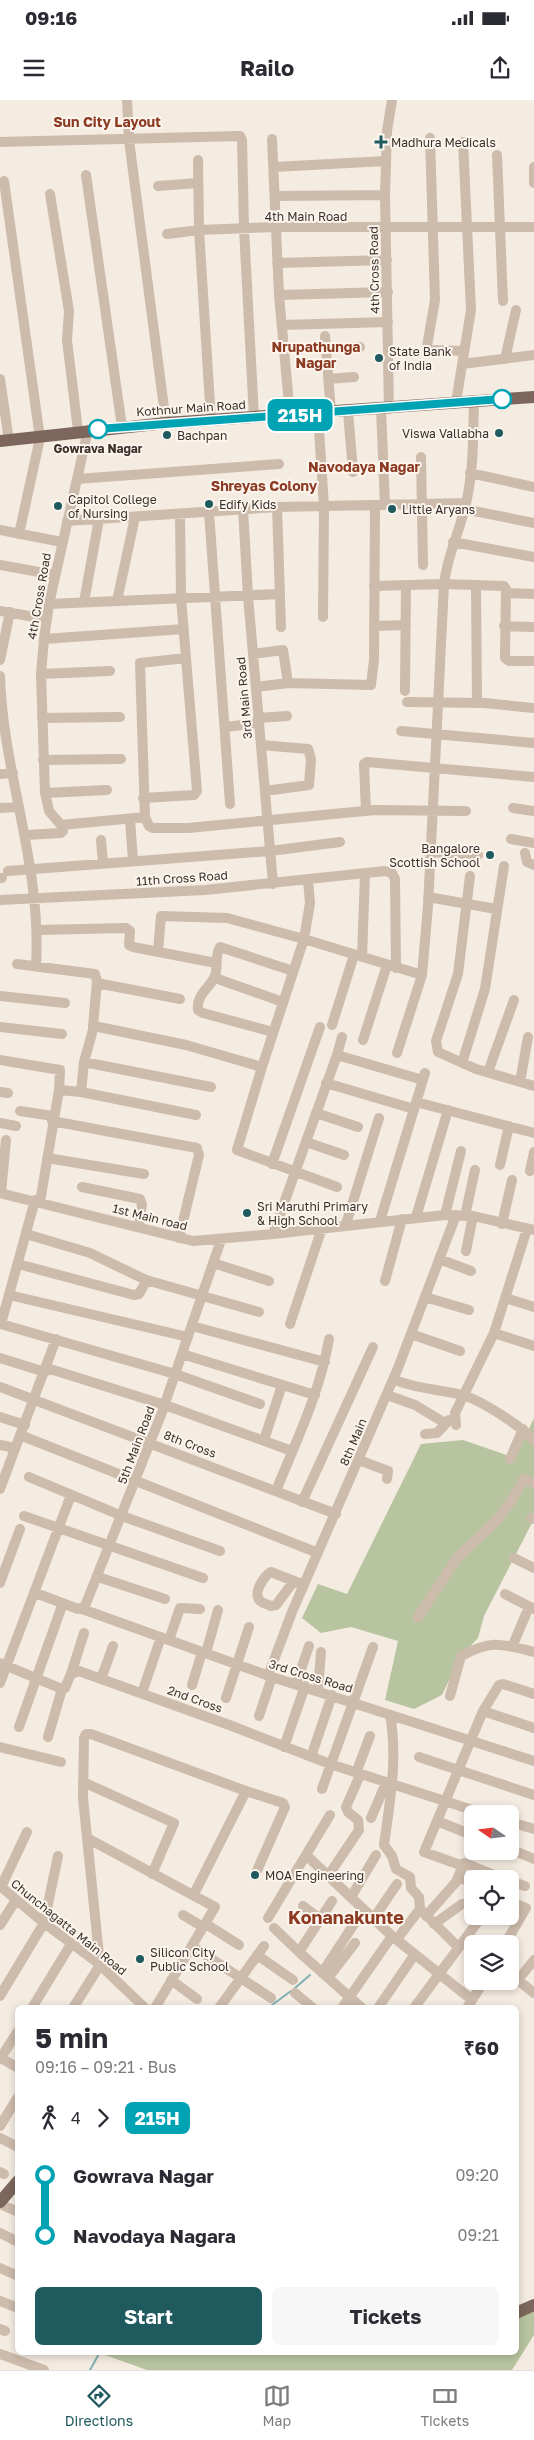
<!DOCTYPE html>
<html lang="en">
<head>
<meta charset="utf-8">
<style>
	body { margin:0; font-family:"Golos Text",sans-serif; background:#f7f7f7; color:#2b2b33; height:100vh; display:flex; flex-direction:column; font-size:19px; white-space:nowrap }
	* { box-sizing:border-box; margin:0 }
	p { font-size:16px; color:#7c7c81 }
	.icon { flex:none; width:28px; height:28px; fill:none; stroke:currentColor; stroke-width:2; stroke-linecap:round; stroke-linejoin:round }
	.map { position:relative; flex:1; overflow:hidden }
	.panel { position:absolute; left:15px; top:1905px; width:504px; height:350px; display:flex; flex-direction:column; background:#fff; border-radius:8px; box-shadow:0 2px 8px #0003 }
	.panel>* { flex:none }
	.badge { padding:0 10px; border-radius:8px; font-size:18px; line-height:32px }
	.needle { width:32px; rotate:284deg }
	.tools { position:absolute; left:464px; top:1705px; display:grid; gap:10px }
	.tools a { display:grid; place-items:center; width:55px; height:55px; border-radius:8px; background:#fff; box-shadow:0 2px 8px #0003; font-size:25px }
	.map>.badge { position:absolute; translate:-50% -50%; box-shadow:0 0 0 2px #fff }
	.legs { display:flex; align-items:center; gap:8px; height:55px; padding:0 20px; font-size:16px }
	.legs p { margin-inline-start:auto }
	.summary { display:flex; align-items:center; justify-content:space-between; height:85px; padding:0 20px }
	h1 { font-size:28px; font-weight:700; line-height:38px }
	.action { display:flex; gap:10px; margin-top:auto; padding:10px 20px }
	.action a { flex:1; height:58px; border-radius:8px; background:#1f5a5e; color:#fff; font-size:20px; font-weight:700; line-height:58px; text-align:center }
	.action a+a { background:#f7f7f7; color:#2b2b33 }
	ul { padding:0 20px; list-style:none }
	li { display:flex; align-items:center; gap:18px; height:60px; font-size:19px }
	li i { display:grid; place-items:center; width:8px; height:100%; margin:0 6px; background:currentColor }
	li i::after { content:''; width:12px; height:12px; margin:-6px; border:4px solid; border-radius:50%; background:#fff }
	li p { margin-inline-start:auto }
	li:first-child i { background:linear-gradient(#0000 50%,currentColor 0) }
	li:last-child i { background:linear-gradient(currentColor 50%,#0000 0) }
	.status { display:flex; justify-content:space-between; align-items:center; height:35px; padding:0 25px; background:#fff; direction:ltr }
	.status svg { height:14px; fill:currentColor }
	header { display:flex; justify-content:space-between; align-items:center; height:65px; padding:0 20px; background:#fff; font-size:22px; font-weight:700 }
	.menu { display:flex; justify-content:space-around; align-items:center; height:70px; border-top:1px solid #e1e1e2; background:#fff; font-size:14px; color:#7c7c81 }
	.menu a { display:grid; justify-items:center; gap:2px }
	.menu .current { color:#1f5a5e }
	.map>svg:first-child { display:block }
	.green { fill:#b8c4a0 }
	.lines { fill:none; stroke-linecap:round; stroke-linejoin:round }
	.stream { stroke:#7fb0b2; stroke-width:2 }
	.minor-tunnel { stroke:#cfc6bd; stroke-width:10; stroke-dasharray:10 5; stroke-linecap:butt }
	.minor { stroke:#cdbbac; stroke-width:10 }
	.major { stroke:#7d675c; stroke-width:12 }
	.line-1-casing { stroke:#fff; stroke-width:11 }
	.line-1 { stroke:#00a3b4; stroke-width:8 }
	.poi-dot { fill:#1f5a5e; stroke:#fbf5ee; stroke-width:2 }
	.stop-1-dot { fill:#fff; stroke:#00a3b4; stroke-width:2.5 }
	.labels { text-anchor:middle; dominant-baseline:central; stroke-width:4; stroke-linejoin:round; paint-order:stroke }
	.poi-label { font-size:12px; fill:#3b302b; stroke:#fbf5ee; text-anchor:start }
	.street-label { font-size:12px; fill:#3b302b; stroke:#fbf5ee }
	.stop-label { font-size:12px; font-weight:bold; fill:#3b302b; stroke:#fbf5ee }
	.neighbourhood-label { font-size:14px; font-weight:bold; fill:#8c3b22; stroke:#fbf5ee }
	.district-label { font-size:18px; font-weight:bold; fill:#8c3b22; stroke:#fbf5ee }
</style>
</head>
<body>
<div class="status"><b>09:16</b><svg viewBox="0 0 49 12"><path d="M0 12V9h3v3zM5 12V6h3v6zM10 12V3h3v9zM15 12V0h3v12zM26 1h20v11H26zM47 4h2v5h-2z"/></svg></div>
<header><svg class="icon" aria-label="menu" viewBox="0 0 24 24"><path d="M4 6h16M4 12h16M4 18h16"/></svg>Railo<svg class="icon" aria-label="share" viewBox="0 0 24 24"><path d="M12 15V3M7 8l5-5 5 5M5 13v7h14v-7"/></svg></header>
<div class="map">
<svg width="534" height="2270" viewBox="0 0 534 2270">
	<rect width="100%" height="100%" fill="#f4ebe1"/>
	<path class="green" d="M 534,1318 L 534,1419 L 484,1516 L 478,1538 L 461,1556 L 442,1595 L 414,1609 L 385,1600 L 398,1541 L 351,1527 L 321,1533 L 302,1518 L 318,1484 L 347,1494 L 421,1344 L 463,1340 L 515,1358 Z
		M 534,2209 L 534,2235 L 512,2270 L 147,2270 L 105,2255 L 106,2252 L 516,2252 L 516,2218 Z"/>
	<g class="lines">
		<path class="stream" d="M 295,1888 L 310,1875
			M 268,1908 L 291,1891
			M 90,2270 L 100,2252"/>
		<path class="minor-tunnel" d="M 354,1824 L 365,1810"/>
		<path class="minor" d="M 127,0 L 129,40 L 166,323
			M 430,38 L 435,200 L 427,246 L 429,250 L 464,251
			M 272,39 L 279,195 L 290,315
			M 0,42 L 240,36 L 242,40 L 244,129 L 254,317
			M 497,55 L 503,201
			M 198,60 L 199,130 L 211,320
			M 274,67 L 386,61
			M 534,67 L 534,83
			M 86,75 L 122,327
			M 4,81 L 40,338 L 19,434
			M 158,86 L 198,83
			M 50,94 L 69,211 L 67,240 L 78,331
			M 275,96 L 385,95
			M 167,134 L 199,130 L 276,127 L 534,127
			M 277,163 L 387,160
			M 279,195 L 388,192
			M 282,225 L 388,222
			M 325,236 L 331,312
			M 326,249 L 360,247
			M 505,259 L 516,210
			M 462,264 L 534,255
			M 0,279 L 9,341
			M 328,279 L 354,277
			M 456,302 L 471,210 L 463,42
			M 381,309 L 385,405
			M 389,309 L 385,95 L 387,31 L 392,0
			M 348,311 L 353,372
			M 318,313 L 324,407 L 323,517
			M 421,357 L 423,465
			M 470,373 L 534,387
			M 77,379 L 279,364
			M 277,407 L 281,527
			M 243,409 L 248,496 L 273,784
			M 464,409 L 534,423
			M 209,412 L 230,704
			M 67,421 L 277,407 L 466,403
			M 0,430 L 62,442
			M 453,442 L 534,457
			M 0,465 L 55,475
			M 476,485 L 477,602
			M 374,486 L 444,484 L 504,486 L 506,489 L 505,558 L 509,561 L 534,561
			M 506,493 L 534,494
			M 117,501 L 135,417
			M 84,502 L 99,419
			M 49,504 L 280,494
			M 0,511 L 46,519
			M 374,526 L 406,525
			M 504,526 L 534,527
			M 44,539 L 184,529
			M 253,554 L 283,550 L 288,583
			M 186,558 L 140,563 L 145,717 L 149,726 L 153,728 L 188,728 L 375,710 L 466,711
			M 0,560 L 10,512
			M 41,574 L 110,571
			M 0,576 C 3,674 42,765 36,865
			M 256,587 L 288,583 L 371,585 L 374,560 L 375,405
			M 405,591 L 406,485
			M 407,602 L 484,603 L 534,608
			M 42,618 L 120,617
			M 258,618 L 287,616
			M 225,627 L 259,623
			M 401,631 L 534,643
			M 261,645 L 308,649 L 311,659 L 309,685 L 265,691
			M 43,660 L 121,659
			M 0,674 L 13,673
			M 45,693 L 107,690
			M 143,698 L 194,695 L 197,691 L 181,498 L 180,414
			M 0,708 L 19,707
			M 513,708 L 534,711
			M 366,711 L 364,664 L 367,662 L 534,677
			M 130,719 L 133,761
			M 61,725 L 49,711 L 45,693 L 41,574 L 44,539 L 49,504 L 88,330
			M 61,725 L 145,717
			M 26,735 L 61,733 L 63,731 L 61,725
			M 511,739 L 534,743
			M 101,740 L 103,763
			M 430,752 L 478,755
			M 525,753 L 527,762 L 534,765
			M 8,771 L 270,751 L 340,742
			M 470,776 L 458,874 L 436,941 L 438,952 L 476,969 L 534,986
			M 0,778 L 2,778
			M 308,780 L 310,803 L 304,839 L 262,967 L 237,1050 L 337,1087
			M 428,797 L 496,809
			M 0,800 L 205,790 L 385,771 L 392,773 L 395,779 L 396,868
			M 38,830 L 126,828 L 130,831 L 129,845 L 133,847 L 216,863
			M 158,851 L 161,816 L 227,818 L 304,839 L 422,875
			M 362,857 L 365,774
			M 17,864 L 95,874 L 97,881 L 93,927
			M 215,878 L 283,902
			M 97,883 L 180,899
			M 0,896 L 65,903
			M 332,925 L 354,855
			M 0,927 L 62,934
			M 273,932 L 203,913 L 198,910 C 196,896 208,889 214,878 C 219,870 214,856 220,847 L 293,871
			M 363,940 L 387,865
			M 397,953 L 422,875 L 428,806 L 444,484 C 447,456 460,431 466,403 C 474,370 473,334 474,300
			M 337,955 L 342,937
			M 0,960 L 60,970 L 59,990
			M 84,962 L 211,987
			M 462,963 L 485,889 L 504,766
			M 488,972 L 514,900
			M 520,982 L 528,937
			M 326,983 L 414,1009
			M 0,992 L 8,993
			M 81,992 L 196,1015
			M 416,1002 L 534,1033
			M 20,1011 L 53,1016
			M 316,1013 L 358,1027
			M 52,1021 L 197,1048 L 199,1055 L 179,1138
			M 0,1023 L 16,1026
			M 306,1042 L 344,1055
			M 47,1058 L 144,1074
			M 272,1064 L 320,927
			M 500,1065 L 509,1026
			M 530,1071 L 534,1052
			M 82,1087 L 140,1099 L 142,1104 L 139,1127
			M 0,1093 L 193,1141 L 273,1134 L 445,1115 L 473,1116 L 534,1130
			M 1,1093 L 6,1040
			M 35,1100 L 1,1224 L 175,1274 L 260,1304
			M 40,1102 L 59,990 L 81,992 L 84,962 L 94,926 L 186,945 L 262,967
			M 445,1115 L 461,1051
			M 465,1116 L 475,1070
			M 416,1117 L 448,1010
			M 380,1121 L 425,973
			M 346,1124 L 379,1018
			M 502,1124 L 512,1080
			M 26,1134 L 90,1153 L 146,1180 L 259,1212
			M 273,1134 L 337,955 L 423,980
			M 466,1151 L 473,1116
			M 439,1159 L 471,1171
			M 213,1163 L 269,1181
			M 18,1164 L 134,1195 L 139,1194 L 147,1180
			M 385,1181 L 402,1119
			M 9,1195 L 188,1237
			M 425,1197 L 469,1210
			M 506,1198 L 534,1207
			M 290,1224 L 322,1128
			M 192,1226 L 325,1262
			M 494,1233 L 534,1246
			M 411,1234 L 460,1251
			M 182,1254 L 315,1295
			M 0,1258 L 45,1272
			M 47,1268 L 165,1305 L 292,1351
			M 393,1279 C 415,1289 439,1289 462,1295 C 479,1299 523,1327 534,1341
			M 0,1287 L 336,1414
			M 387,1295 L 415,1305 L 445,1323
			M 0,1317 L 25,1325
			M 456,1325 L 455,1313 L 494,1233 L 527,1129
			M 425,1334 L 437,1333 L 449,1320
			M 20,1335 L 318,1453
			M 264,1340 L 282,1285
			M 0,1345 L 15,1348
			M 510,1359 L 523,1329
			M 359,1360 L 388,1371 L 387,1379
			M 29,1377 L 122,1416 L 220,1451
			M 0,1389 L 56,1239
			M 276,1391 C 296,1341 320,1293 329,1239
			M 302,1402 L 373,1247
			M 24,1416 L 203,1478
			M 531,1418 L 534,1419
			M 514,1458 L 534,1468
			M 98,1477 L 165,1499
			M 294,1481 L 276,1505 L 271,1506 C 267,1504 259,1503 258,1497 C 255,1490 265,1475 271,1472 L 304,1485
			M 0,1483 L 20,1429
			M 505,1494 L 534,1509
			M 34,1495 L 41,1495 L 78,1509 L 85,1506 L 161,1315 L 221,1140
			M 82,1509 L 272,1577 L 534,1661
			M 418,1517 L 457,1458 L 497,1420 L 512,1400 L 524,1379 L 534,1383
			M 169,1540 L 180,1508 L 200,1509
			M 512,1547 L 526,1514
			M 206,1553 L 218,1510
			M 0,1563 L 62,1589 L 65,1588 L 71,1574 L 79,1571 L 232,1626 L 330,1664 L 485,1714
			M 71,1574 L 84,1533
			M 268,1576 L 292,1512 L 398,1268 L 456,1115
			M 101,1579 L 113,1546
			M 0,1583 L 71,1395
			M 296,1584 L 309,1546
			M 192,1585 L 202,1552
			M 318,1591 L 321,1552
			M 142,1593 L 161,1537
			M 450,1596 L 461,1556 C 492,1539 502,1544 534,1552
			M 226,1598 L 249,1527
			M 483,1611 L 534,1628
			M 390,1615 C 398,1658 390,1701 384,1745 L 392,1756 L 396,1769 L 410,1777 L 411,1788 L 419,1797 L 420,1809 L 458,1847
			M 259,1616 L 272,1577
			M 19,1627 L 63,1503
			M 48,1637 L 62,1589
			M 0,1647 L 61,1662
			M 284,1647 L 305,1586
			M 311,1657 L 332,1595
			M 419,1657 L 534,1695
			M 356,1673 L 370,1636
			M 83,1682 L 174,1723 L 152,1774
			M 322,1689 L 373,1547
			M 246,1691 L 283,1703 L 285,1707 L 256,1773
			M 371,1718 L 386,1683
			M 437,1721 L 424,1752 L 463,1766
			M 510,1722 L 534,1729
			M 472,1735 L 437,1721 L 483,1611 L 499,1585 L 503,1584 L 534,1594
			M 87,1738 L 215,1807 L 155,1908
			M 510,1749 L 534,1759
			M 306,1755 L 392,1836 L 472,1900
			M 328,1776 L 359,1730 L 358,1720 L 348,1712 L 346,1707 L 360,1675
			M 458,1777 L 472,1783
			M 510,1781 L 525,1786
			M 0,1786 L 44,1823 L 98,1863 L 145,1908
			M 1,1787 L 27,1732
			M 351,1797 L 376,1755
			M 303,1806 L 320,1819
			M 183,1815 L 203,1827
			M 426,1816 L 456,1782 L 464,1763 L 504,1779
			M 268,1818 L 330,1715
			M 374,1818 L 397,1784
			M 206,1824 L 239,1845
			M 434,1824 L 462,1804 L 472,1803
			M 0,1825 L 16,1800
			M 274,1828 L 299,1852 L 362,1908
			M 397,1839 L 420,1809
			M 505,1844 L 526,1808 L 510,1801
			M 192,1846 L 271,1898
			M 299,1852 L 332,1801
			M 257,1855 L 293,1880
			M 322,1873 L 354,1824
			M 328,1878 L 355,1843
			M 171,1880 L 197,1899
			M 510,1880 L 518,1880 L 534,1860
			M 518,1880 L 534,1893
			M 295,1893 L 313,1908
			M 0,1896 L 44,1823 L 58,1756
			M 32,1908 L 71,1844
			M 73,1908 L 100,1865 L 83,1698 L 84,1638 L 86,1634 L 91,1634 L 246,1691 L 194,1794
			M 219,1908 L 264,1846
			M 342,1908 L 392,1836
			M 378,1908 L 415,1854
			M 414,1908 L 482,1816
			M 467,1908 L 484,1881
			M 1,1958 L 18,1968
			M 0,1959 L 18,1931
			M 0,2026 L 18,1997
			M 0,2038 L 18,2047
			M 0,2072 L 4,2074
			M 0,2104 L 18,2112
			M 0,2133 L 18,2142
			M 0,2168 L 18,2176
			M 0,2201 L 18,2208
			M 0,2229 L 5,2231
			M 0,2254 L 44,2270"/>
		<path class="major" d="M 0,341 L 166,323 L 534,297
			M 0,2102 L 18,2081
			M 516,2213 L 534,2205"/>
	</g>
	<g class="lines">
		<g class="line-1-casing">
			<path id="line-1" d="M 98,329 L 502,299"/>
		</g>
		<use href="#line-1" class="line-1"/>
	</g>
	<g class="poi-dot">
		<path d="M378.5 34.5h5v5h5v5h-5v5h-5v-5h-5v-5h5z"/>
		<circle cx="379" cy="258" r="5"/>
		<circle cx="499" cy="333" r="5"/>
		<circle cx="167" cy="335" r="5"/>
		<circle cx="209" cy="404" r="5"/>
		<circle cx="58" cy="406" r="5"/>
		<circle cx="392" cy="409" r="5"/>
		<circle cx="490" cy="755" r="5"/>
		<circle cx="247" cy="1113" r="5"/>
		<circle cx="255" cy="1775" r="5"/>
		<circle cx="140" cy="1859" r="5"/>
	</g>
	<g class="stop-1-dot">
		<circle cx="502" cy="299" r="9"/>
		<circle cx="98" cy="329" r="9"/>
	</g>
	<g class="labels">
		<g class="poi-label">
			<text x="391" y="42">Madhura Medicals</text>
			<text x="389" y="251">State Bank<tspan x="389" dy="14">of India</tspan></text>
			<text x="489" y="333" text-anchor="end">Viswa Vallabha</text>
			<text x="177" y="335">Bachpan</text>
			<text x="68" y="399">Capitol College<tspan x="68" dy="14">of Nursing</tspan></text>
			<text x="219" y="404">Edify Kids</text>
			<text x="402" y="409">Little Aryans</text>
			<text x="480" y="748" text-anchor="end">Bangalore<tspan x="480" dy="14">Scottish School</tspan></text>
			<text x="257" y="1106">Sri Maruthi Primary<tspan x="257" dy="14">&amp; High School</tspan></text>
			<text x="265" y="1775">MOA Engineering</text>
			<text x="150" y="1852">Silicon City<tspan x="150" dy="14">Public School</tspan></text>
		</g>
		<g class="street-label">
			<text x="306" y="116">4th Main Road</text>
			<text transform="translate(374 170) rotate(-91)">4th Cross Road</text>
			<text transform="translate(191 308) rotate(-4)">Kothnur Main Road</text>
			<text transform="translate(39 496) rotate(-80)">4th Cross Road</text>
			<text transform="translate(244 598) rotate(-95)">3rd Main Road</text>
			<text transform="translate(182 778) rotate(-4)">11th Cross Road</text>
			<text transform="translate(150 1117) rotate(14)">1st Main road</text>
			<text transform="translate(353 1342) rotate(-67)">8th Main</text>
			<text transform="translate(190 1344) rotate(21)">8th Cross</text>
			<text transform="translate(136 1345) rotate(-69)">5th Main Road</text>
			<text transform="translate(311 1576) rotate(17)">3rd Cross Road</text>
			<text transform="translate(195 1599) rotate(20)">2nd Cross</text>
			<text transform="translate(69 1827) rotate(39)">Chunchagatta Main Road</text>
		</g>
		<g class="stop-label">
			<text x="98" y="348">Gowrava Nagar</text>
		</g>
		<g class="neighbourhood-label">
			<text x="107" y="21">Sun City Layout</text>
			<text x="316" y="246">Nrupathunga<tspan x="316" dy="16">Nagar</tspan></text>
			<text x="364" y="366">Navodaya Nagar</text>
			<text x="264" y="385">Shreyas Colony</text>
		</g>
		<g class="district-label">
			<text x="346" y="1817">Konanakunte</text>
		</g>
	</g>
</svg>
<div class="tools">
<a><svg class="needle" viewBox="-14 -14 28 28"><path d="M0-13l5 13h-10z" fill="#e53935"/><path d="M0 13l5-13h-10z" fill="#7c7c81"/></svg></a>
<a><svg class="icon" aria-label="locate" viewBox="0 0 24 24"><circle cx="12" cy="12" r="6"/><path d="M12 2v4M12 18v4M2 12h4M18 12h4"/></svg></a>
<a><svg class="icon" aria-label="layers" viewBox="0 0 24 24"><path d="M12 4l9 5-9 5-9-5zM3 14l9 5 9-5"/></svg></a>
</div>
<b class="badge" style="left:300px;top:315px;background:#00a3b4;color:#fff">215H</b>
<section class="panel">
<div class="summary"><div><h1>5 min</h1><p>09:16 – 09:21 · Bus</p></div><b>₹60</b></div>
<div class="legs"><svg class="icon" aria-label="walk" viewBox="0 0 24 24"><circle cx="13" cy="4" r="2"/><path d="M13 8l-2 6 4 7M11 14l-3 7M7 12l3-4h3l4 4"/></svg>4<svg class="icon" aria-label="forward" viewBox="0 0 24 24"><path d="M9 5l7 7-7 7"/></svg><b class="badge" style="background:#00a3b4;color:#fff">215H</b></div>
<ul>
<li><i style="color:#00a3b4"></i><b>Gowrava Nagar</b><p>09:20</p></li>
<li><i style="color:#00a3b4"></i><b>Navodaya Nagara</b><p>09:21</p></li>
</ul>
<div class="action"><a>Start</a><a>Tickets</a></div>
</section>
</div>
<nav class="menu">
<a class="current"><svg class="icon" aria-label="directions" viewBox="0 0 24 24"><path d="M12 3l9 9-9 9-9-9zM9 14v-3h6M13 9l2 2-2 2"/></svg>Directions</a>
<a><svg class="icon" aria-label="map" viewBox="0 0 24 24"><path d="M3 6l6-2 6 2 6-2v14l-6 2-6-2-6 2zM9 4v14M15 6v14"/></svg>Map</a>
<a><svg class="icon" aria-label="tickets" viewBox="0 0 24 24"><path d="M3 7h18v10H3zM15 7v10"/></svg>Tickets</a>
</nav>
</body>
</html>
